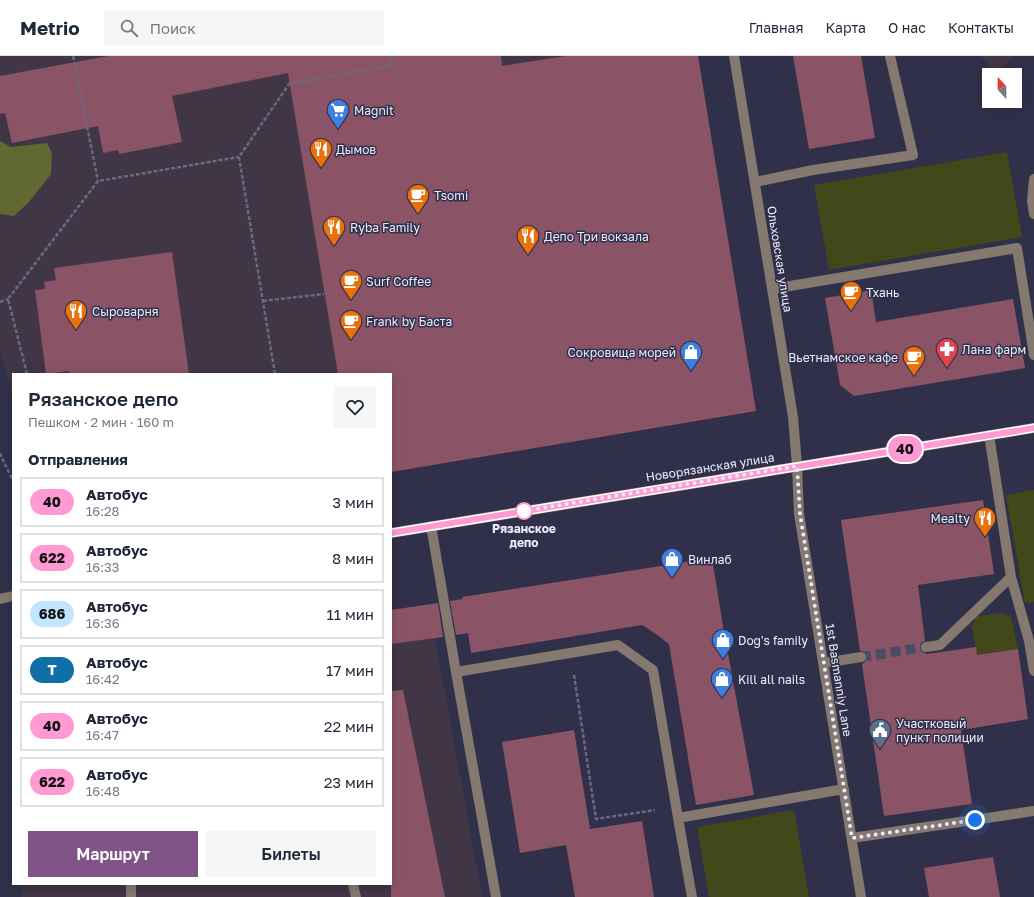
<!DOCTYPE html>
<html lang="ru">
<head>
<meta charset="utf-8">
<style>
	body { margin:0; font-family:"Golos Text",sans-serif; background:#f6f6f7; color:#1f2937; height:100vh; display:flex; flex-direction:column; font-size:15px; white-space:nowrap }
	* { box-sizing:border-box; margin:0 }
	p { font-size:13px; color:#747a83 }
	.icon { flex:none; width:22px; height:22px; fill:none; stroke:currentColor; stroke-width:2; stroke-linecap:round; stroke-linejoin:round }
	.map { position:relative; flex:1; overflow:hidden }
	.details { position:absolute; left:12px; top:317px; width:380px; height:512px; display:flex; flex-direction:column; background:#fff; border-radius:0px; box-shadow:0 2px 10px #0003 }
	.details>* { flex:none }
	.badge { padding:0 8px; border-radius:13px; font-size:14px; line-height:26px }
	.needle { width:26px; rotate:339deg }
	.controls { position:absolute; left:982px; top:12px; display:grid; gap:8px }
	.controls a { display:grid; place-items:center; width:40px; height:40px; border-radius:0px; background:#fff; box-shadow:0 2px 10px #0003; font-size:20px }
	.you { position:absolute; width:20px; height:20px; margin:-10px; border:3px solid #fff; border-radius:50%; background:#1a73e8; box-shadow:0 0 0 6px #1a73e833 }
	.map>.badge { position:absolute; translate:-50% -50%; box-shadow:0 0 0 2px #fff }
	h2 { padding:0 16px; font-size:15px; line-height:36px }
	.round { display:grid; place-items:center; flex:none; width:42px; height:42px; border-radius:0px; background:#f6f6f7 }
	.overview { display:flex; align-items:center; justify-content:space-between; height:68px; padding:0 16px }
	h1 { font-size:19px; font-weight:600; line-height:30px }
	.cta { display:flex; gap:8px; margin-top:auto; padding:8px 16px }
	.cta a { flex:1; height:46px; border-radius:0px; background:#815487; color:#fff; font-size:16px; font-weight:600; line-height:46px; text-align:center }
	.cta a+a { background:#f6f6f7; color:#1f2937 }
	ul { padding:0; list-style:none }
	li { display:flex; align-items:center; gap:12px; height:50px; margin:0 8px 6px; padding:0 8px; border:2px solid #e0e1e3; border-radius:0px }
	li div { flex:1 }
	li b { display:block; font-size:15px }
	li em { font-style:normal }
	li .badge { min-width:44px; font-weight:700; text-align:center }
	header { display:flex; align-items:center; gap:24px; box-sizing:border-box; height:56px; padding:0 20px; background:#fff; border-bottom:1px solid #e0e1e3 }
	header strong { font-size:19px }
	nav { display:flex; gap:22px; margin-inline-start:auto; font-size:14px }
	.search { width:280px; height:36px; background:#f6f6f7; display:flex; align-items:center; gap:10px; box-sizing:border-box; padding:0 14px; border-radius:0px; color:#747a83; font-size:15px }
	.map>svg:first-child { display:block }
	.commercial { fill:#413645 }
	.green { fill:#43481a }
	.forest { fill:#616832 }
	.building { fill:#8b5466 }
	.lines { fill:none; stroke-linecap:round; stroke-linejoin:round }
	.minor-tunnel { stroke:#4c4c65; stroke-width:10; stroke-dasharray:10 5; stroke-linecap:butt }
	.path { stroke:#696a81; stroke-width:2.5; stroke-dasharray:4 2; stroke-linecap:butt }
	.minor { stroke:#85786f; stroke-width:10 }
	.line-casing { stroke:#fff; stroke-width:9 }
	.line { stroke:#ff9ad2; stroke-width:6 }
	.walk { stroke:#ebecfd; stroke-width:4; stroke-dasharray:0 7.2 }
	.stop-dot { fill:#fff; stroke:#ff9ad2; stroke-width:2 }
	.labels { text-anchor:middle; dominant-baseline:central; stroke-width:3; stroke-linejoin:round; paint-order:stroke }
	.poi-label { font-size:12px; fill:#ebecfd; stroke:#30304a; text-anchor:start }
	.street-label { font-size:12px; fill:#ebecfd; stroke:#30304a }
	.stop-label { font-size:12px; font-weight:bold; fill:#ebecfd; stroke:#30304a }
</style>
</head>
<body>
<header>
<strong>Metrio</strong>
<div class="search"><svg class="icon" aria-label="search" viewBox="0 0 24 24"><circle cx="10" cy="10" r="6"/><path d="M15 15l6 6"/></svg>Поиск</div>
<nav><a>Главная</a><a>Карта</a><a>О нас</a><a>Контакты</a></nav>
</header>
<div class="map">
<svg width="1034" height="841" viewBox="0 0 1034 841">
	<rect width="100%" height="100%" fill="#30304a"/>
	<path class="commercial" d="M 0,0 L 698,0 L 756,355 L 391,416 L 391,318 L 13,318 L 13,339 L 0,296 Z
		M 981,0 L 1015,0 L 995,18 Z
		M 430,548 L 435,582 L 482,841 L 21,841 L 23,828 L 391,828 L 391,554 Z"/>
	<path class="green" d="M 1007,96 L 1022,181 L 829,214 L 814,129 Z
		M 1034,434 L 1034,546 L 1025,547 L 1006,439 Z
		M 1002,557 L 1011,561 L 1018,593 L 977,599 L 972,570 L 977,560 Z
		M 794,754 L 809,841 L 709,841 L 697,771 Z"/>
	<path class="forest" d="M 0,85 L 11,91 L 47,87 L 52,97 L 51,118 L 29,146 L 14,160 L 0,158 Z"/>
	<path class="building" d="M 108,0 L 501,0 L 502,10 L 566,0 L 698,0 L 756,355 L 391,416 L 391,318 L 338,318 L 288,17 L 172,40 L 182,86 L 119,98 L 118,94 L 103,97 L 98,70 L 12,87 L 5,57 L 0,58 L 0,20 Z
		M 793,0 L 861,0 L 875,82 L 809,93 Z
		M 172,196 L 189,318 L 69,318 L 69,315 L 46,318 L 35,234 L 45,233 L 44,226 L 56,224 L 54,212 Z
		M 871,234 L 876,266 L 1013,243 L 1025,312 L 854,340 L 840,329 L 825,242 Z
		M 983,444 L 994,518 L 918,529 L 925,585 L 922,586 L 920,588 L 920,592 L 921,595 L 927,598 L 976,591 L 977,599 L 1018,593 L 1028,663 L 961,674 L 972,748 L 884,760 L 862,608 L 865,606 L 867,600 L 866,597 L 863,595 L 860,595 L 841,464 Z
		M 712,502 L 723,570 L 754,739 L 696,749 L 669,588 L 656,578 L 642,569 L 471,597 L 468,577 L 456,579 L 450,545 L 463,543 L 462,541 Z
		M 438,547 L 443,581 L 391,588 L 391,554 Z
		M 403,634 L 445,841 L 391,841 L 391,635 Z
		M 574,674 L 590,773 L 642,765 L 654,841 L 575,841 L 566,789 L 520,797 L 502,686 Z
		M 993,801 L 1000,841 L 929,841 L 924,812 Z"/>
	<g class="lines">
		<path class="minor-tunnel" d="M 861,601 L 926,591"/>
		<path class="path" d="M 73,0 L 98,125
			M 263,245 L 324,238
			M 0,246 L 8,243
			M 27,318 L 8,243 L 98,125 L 239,101
			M 275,318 L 239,101 L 289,28 L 392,9 L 390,0
			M 0,397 L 2,402 L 13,425
			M 574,619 L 596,763 L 655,754"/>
		<path class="minor" d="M 734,0 L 793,361 L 797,410 L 799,458 L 861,841
			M 1034,123 L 1032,145 L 1034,158
			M 755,126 L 813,114 L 913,99 L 890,0
			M 772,233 L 1017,192 L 1034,299
			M 431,470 L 456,616 L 618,589 L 653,614 L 678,762 L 844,733
			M 391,477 L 1034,372
			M 1011,521 L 1029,585 L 1034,615
			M 0,543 L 13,540
			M 926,591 L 940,589 L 1011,521 L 989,379
			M 824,607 L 861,601
			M 456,616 L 496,841
			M 678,762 L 692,841
			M 852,782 L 1034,755
			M 131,828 L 131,841
			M 353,828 L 356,841"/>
	</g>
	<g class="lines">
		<g class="line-casing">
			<path id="line" d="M 391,477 L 1034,372"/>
		</g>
		<use href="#line" class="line"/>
		<path class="walk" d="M 524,455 L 797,410 L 800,458 L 852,782 L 975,764"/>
	</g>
	<defs>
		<g id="supermarket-pin" transform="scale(1.15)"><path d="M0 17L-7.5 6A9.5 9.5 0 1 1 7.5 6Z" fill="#3f7fe0" stroke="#30304a"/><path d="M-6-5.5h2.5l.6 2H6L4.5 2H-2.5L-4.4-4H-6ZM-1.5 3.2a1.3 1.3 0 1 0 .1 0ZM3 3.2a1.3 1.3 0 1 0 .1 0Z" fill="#fff"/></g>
		<g id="restaurant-pin" transform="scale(1.15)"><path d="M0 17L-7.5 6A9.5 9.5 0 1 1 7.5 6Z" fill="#e8710a" stroke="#30304a"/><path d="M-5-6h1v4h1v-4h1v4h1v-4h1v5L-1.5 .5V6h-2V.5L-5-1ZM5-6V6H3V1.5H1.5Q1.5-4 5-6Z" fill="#fff"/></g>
		<g id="cafe-pin" transform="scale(1.15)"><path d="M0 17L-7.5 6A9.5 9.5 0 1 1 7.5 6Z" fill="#e8710a" stroke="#30304a"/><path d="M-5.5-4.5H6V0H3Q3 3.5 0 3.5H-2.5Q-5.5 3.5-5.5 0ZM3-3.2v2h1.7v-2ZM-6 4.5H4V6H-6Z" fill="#fff"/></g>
		<g id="pharmacy-pin" transform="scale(1.15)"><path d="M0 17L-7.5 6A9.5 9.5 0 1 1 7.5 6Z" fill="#e0444e" stroke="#30304a"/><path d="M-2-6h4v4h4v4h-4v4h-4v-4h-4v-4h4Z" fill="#fff"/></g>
		<g id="shop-pin" transform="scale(1.15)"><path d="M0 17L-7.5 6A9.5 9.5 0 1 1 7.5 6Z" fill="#3f7fe0" stroke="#30304a"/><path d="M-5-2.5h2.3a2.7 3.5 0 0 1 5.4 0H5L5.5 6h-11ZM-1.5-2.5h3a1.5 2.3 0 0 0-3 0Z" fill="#fff"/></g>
		<g id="civic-pin" transform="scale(1.15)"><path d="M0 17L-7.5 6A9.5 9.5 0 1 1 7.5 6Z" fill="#5c6f8a" stroke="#30304a"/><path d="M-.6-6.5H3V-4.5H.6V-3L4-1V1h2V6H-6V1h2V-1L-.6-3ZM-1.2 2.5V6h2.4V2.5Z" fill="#fff"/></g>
	</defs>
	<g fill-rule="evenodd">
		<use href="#supermarket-pin" x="338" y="54"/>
		<use href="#restaurant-pin" x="321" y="93"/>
		<use href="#cafe-pin" x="418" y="139"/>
		<use href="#restaurant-pin" x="334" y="171"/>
		<use href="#restaurant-pin" x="528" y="180"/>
		<use href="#cafe-pin" x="351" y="225"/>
		<use href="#cafe-pin" x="851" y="236"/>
		<use href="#restaurant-pin" x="76" y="255"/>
		<use href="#cafe-pin" x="351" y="265"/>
		<use href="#pharmacy-pin" x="947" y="293"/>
		<use href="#shop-pin" x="691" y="296"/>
		<use href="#cafe-pin" x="914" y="301"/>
		<use href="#restaurant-pin" x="985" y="462"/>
		<use href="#shop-pin" x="672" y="503"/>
		<use href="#shop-pin" x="723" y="584"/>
		<use href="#shop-pin" x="722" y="623"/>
		<use href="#civic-pin" x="880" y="674"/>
	</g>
	<circle class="stop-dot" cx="524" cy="455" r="8"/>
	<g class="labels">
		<g class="poi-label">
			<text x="354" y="54">Magnit</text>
			<text x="336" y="93">Дымов</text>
			<text x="434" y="139">Tsomi</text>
			<text x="350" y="171">Ryba Family</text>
			<text x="544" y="180">Депо Три вокзала</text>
			<text x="366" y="225">Surf Coffee</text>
			<text x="866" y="236">Тхань</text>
			<text x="92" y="255">Сыроварня</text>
			<text x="366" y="265">Frank by Баста</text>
			<text x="962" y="293">Лана фарм</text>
			<text x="676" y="296" text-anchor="end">Сокровища морей</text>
			<text x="898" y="301" text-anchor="end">Вьетнамское кафе</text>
			<text x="970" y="462" text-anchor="end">Mealty</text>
			<text x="688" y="503">Винлаб</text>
			<text x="738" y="584">Dog's family</text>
			<text x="738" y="623">Kill all nails</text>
			<text x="896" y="667">Участковый<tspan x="896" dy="14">пункт полиции</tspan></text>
		</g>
		<g class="street-label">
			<text transform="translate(780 203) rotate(81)">Ольховская улица</text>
			<text transform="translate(710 411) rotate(-9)">Новорязанская улица</text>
			<text transform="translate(839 624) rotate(81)">1st Basmanniy Lane</text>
		</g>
		<g class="stop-label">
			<text x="524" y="472">Рязанское<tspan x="524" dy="14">депо</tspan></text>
		</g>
	</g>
</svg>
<div class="controls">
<a><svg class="needle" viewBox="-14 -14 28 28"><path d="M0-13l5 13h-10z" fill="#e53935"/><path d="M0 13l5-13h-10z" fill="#747a83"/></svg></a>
</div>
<div class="you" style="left:975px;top:764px"></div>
<b class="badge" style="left:905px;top:393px;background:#ff9ad2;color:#111">40</b>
<section class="details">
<div class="overview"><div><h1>Рязанское депо</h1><p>Пешком · 2 мин · 160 m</p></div><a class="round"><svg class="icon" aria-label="heart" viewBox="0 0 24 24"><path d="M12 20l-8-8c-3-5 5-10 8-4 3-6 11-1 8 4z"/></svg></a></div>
<h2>Отправления</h2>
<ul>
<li><span class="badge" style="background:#ff9ad2;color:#111">40</span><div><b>Автобус</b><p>16:28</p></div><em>3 мин</em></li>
<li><span class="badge" style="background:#ff9ad2;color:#111">622</span><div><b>Автобус</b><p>16:33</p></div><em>8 мин</em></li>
<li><span class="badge" style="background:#c2e6ff;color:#111">686</span><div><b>Автобус</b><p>16:36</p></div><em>11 мин</em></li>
<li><span class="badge" style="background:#106fa7;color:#fff">Т</span><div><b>Автобус</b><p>16:42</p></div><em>17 мин</em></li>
<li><span class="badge" style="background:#ff9ad2;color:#111">40</span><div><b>Автобус</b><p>16:47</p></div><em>22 мин</em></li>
<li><span class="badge" style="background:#ff9ad2;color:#111">622</span><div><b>Автобус</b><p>16:48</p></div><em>23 мин</em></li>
</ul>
<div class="cta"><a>Маршрут</a><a>Билеты</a></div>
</section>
</div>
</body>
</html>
